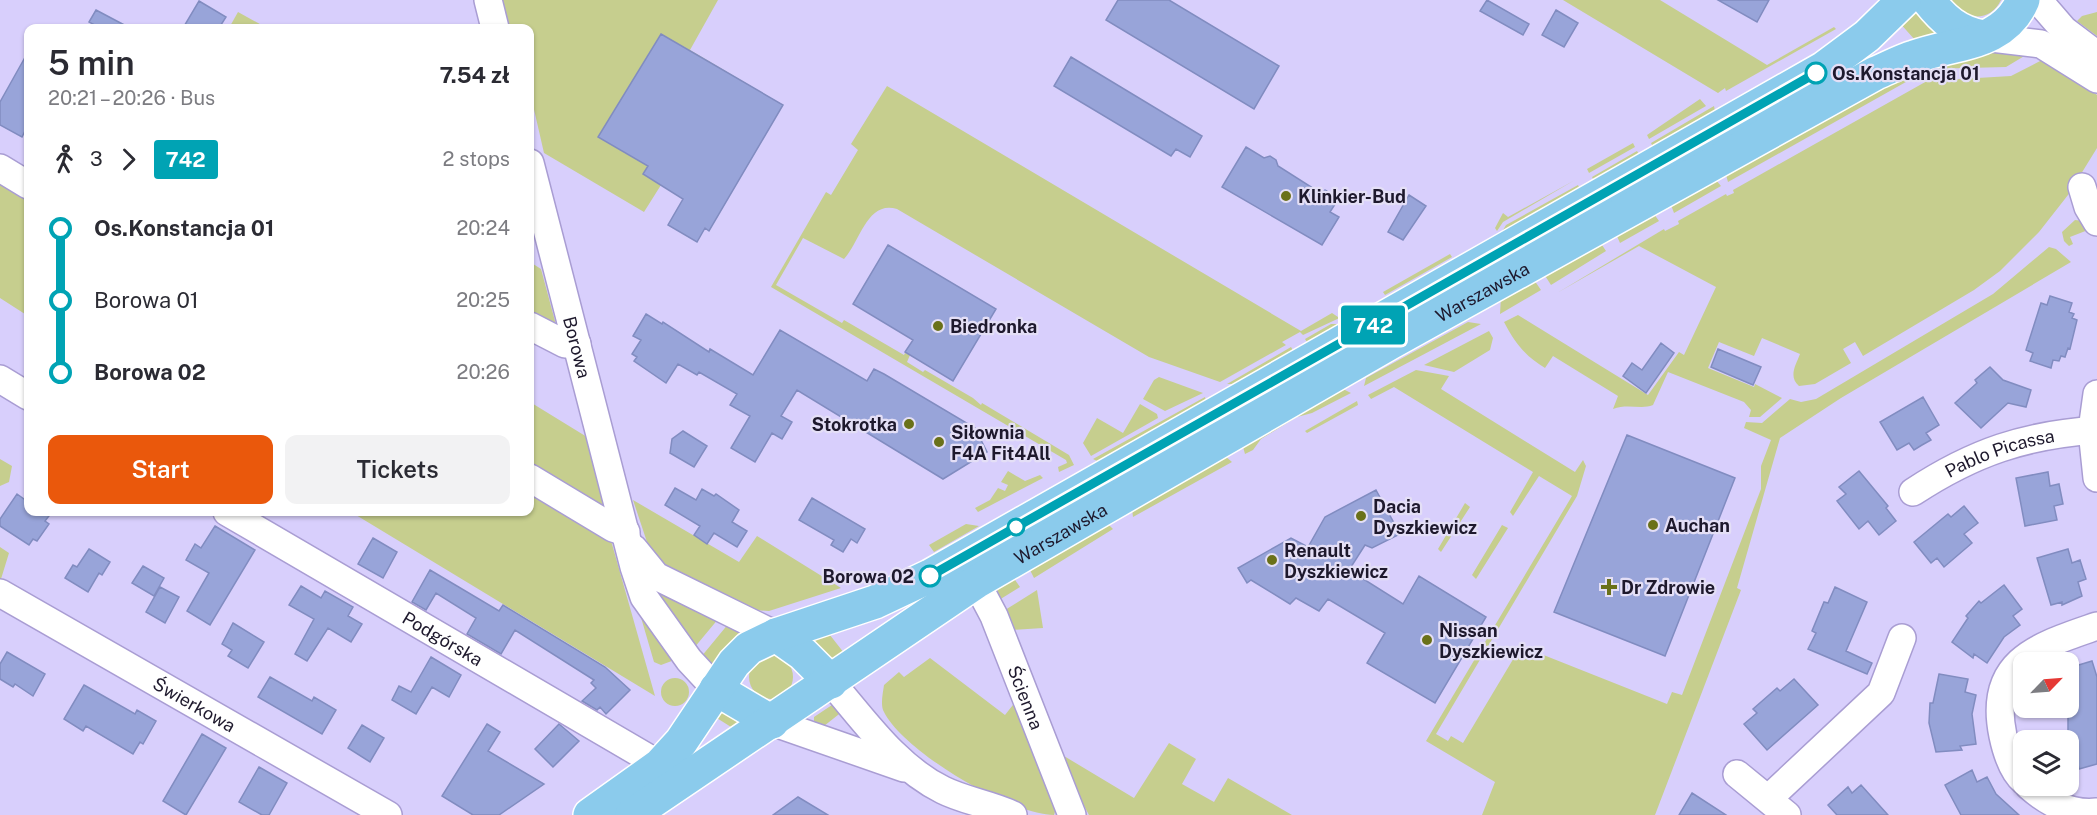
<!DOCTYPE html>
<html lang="en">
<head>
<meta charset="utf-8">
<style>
	body { margin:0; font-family:"Public Sans",sans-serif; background:#f2f2f3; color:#2b2b33; height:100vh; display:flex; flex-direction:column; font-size:22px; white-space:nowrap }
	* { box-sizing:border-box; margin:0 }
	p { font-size:20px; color:#7c7c81 }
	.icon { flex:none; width:33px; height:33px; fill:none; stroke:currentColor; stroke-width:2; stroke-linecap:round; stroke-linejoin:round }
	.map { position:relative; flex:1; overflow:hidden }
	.drawer { position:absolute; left:24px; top:24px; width:510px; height:492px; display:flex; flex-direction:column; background:#fff; border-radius:12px; box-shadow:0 2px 4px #0004 }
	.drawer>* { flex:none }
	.badge { padding:0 12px; border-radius:4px; font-size:21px; line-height:39px }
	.needle { width:39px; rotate:65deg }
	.fabs { position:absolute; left:2013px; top:652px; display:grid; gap:12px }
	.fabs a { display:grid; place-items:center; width:66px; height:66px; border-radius:12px; background:#fff; box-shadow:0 2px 4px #0004; font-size:30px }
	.map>.badge { position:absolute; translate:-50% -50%; box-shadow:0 0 0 3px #fff }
	.legs { display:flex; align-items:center; gap:9px; height:66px; padding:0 24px; font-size:20px }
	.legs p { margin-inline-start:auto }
	.overview { display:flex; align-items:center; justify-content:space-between; height:102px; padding:0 24px }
	h1 { font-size:33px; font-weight:600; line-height:45px }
	.button { display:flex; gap:12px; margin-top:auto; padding:12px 24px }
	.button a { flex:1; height:69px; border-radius:12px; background:#ea580c; color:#fff; font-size:24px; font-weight:600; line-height:69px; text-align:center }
	.button a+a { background:#f2f2f3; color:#2b2b33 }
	ul { padding:0 24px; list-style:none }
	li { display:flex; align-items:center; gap:21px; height:72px; font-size:22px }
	li i { display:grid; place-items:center; width:9px; height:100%; margin:0 8px; background:currentColor }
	li i::after { content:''; width:15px; height:15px; margin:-8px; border:4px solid; border-radius:50%; background:#fff }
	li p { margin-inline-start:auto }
	li:first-child i { background:linear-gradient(#0000 50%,currentColor 0) }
	li:last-child i { background:linear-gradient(currentColor 50%,#0000 0) }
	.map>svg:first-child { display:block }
	.green { fill:#c6ce8e }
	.building { fill:#98a4d9; stroke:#818cc0; stroke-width:1.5 }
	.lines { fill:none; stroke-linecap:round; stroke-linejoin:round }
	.minor-casing { stroke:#a99dd3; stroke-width:30 }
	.major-casing { stroke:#fff; stroke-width:36 }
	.minor { stroke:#fff; stroke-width:27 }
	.major { stroke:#8bcbec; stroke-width:33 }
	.line-1-casing { stroke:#fff; stroke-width:14 }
	.line-1 { stroke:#00a3b4; stroke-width:9 }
	.stop-1-dot { fill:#fff; stroke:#00a3b4; stroke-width:3 }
	.poi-dot { fill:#6a7119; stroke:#e4dff6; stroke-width:2 }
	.labels { text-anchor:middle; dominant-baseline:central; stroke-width:4.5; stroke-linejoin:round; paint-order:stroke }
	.stop-label { font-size:18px; font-weight:bold; fill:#1e192d; stroke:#e4dff6; text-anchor:start }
	.poi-label { font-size:18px; font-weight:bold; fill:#1e192d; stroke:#e4dff6; text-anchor:start }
	.street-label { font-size:18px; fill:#1e192d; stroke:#e4dff6 }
</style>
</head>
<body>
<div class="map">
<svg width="2097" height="815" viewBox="0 0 2097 815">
	<rect width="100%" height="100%" fill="#d8cffc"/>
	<path class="green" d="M 502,0 L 718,0 L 690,50 L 783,105 L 716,219 L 661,185 L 644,212 L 544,153 L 530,92 L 530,28 L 509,28 Z
		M 1563,0 L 1660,0 L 1767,65 L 1834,27 L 1836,29 L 1726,91 L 1725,88 L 1718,93 Z
		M 1952,0 L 2001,0 C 1991,22 1963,22 1952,0 Z
		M 1912,5 L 1937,33 L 1915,40 L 1898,21 Z
		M 238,12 L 267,28 L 229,28 Z
		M 2097,12 L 2097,36 L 2077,21 L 2082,16 Z
		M 1999,49 L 2026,55 L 2006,67 L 1927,69 Z
		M 2042,60 L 2054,63 L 2097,95 L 2097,148 L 2068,195 L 2039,232 L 2000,271 L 1974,290 L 1863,356 L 1855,342 L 1843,349 L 1851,363 L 1815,384 L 1799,386 C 1788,376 1796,365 1800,354 L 1762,338 L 1754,356 L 1719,342 L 1708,368 L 1754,387 L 1755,384 L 1782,398 L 1760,417 L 1749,417 L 1751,410 L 1744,402 L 1668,372 L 1653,405 C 1641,410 1628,403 1613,409 L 1618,396 L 1553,356 L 1545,368 C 1525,356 1515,343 1504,322 L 1518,315 L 1648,395 L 1679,352 L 1684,355 L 1716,287 L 1639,246 L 1557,293 L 1664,229 L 1665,231 L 1679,224 L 1678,221 L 1726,194 L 1727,196 L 1734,193 L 1733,190 L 1927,81 L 2011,76 Z
		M 1915,74 L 1913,78 L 1728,182 L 1726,175 L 1748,163 L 1891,82 Z
		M 887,86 L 1301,331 L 1332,313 L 1338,317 L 1359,305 L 1361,308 L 1303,335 L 1300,332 L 1282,342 L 1286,345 L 1220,382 L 1149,357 L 897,209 C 867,200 860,242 844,259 L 803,238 L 776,285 L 842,323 L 844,320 L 904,355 L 905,353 L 910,355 L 907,362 L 923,372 L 925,370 L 973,398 L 981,405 L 982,403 L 1069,455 L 1074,465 L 1059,472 L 1058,467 L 1067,463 L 1066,460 L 771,287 L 826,192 L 831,195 L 858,150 L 851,144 Z
		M 1700,99 L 1706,106 L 1649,139 L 1647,135 Z
		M 1714,106 L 1715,111 L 1655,151 L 1651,143 Z
		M 1633,143 L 1635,147 L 1589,173 L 1587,169 Z
		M 1637,151 L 1642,159 L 1596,185 L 1592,177 Z
		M 0,176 L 28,193 L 28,316 L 0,298 Z
		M 1575,180 L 1503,222 L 1497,231 L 1495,228 L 1503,213 L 1508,217 Z
		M 1716,180 L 1721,186 L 1674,213 L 1671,205 Z
		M 1578,185 L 1582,193 L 1500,235 L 1506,225 Z
		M 1654,214 L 1659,221 L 1620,243 L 1616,234 Z
		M 2075,220 L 2084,221 L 2088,230 L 2070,237 L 2073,244 L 2069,246 L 2064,241 L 2062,232 Z
		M 1600,242 L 1606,251 L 1551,285 L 1542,271 Z
		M 2049,247 L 2056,249 L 2071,262 L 1841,398 L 1780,438 L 1737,588 L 1741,590 L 1655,815 L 1482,815 L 1495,782 L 1426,741 L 1572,496 L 1539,476 L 1513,516 L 1510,512 L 1533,472 L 1394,387 L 1371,399 L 1368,395 L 1416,370 L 1449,376 L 1441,389 L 1575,472 L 1583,460 L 1586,466 L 1577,496 L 1436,734 L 1448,741 L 1451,736 L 1463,743 L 1521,646 L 1667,704 L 1672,692 L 1682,695 L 1761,489 L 1761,466 L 1771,440 L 1744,428 L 1746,422 L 1762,423 L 1790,399 L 1801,402 L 1816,399 L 1993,294 Z
		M 1450,254 L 1452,257 L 1385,295 L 1383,292 Z
		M 530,262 L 541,269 L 559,336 L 530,321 Z
		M 1532,277 L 1541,290 L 1500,314 L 1501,297 Z
		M 1468,322 L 1481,324 L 1364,386 L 1366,378 Z
		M 1331,324 L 1342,324 L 1310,347 L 1305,339 Z
		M 1489,331 L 1493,338 L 1490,350 L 1454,372 L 1424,365 Z
		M 1291,347 L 1296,356 L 1243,384 L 1227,384 Z
		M 1159,377 L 1203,393 L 1165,411 L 1143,399 L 1154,380 Z
		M 1343,389 L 1351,393 L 1312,413 L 1297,417 L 1261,439 L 1253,450 L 1245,454 L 1243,447 L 1302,406 Z
		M 1205,397 L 1206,401 L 1099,462 L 1093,459 Z
		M 1357,401 L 1358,405 L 1307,433 L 1305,431 Z
		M 530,402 L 587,437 L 606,513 L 530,468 Z
		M 1140,404 L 1157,414 L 1158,418 L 1091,456 L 1083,443 L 1097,418 L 1123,433 Z
		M 1224,455 L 1232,462 L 1133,517 L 1132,509 Z
		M 0,459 L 12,466 L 9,482 L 0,486 Z
		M 1008,471 L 1025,481 L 1040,475 L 1043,478 L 978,512 L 975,508 L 990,500 L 998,488 L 1005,491 L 1008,485 L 1001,482 Z
		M 530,489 L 610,537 L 655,696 L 351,512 L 530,512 Z
		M 633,500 L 739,562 L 757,536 L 841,588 L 769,611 L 755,610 L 664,568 L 648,545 Z
		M 1465,503 L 1470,507 L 1441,552 L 1438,549 Z
		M 1107,523 L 1113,529 L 1034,578 L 1028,566 Z
		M 966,524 L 979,526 L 934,552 L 929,545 Z
		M 1502,525 L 1508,528 L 1476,579 L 1472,575 Z
		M 0,547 L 9,553 L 1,579 L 0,579 Z
		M 1013,577 L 1020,587 L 999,600 L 997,589 Z
		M 1037,590 L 1043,628 L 1012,630 L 1005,610 Z
		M 661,593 L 719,618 L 694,648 L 657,595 Z
		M 640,614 L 677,659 L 661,665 L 654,662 Z
		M 729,623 L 745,631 L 716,668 L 701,657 Z
		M 826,630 L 848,658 L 836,665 L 806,641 Z
		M749 677a22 22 0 1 1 44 0a22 22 0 1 1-44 0Z
		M 930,658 L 1005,715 L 1016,701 L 1059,800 L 1054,815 C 1011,815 904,752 884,712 C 880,705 883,693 884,685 L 899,672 L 904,677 Z
		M661 692a14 14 0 1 1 28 0a14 14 0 1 1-28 0Z
		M 835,703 L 843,711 L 824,726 L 814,723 L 814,717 Z
		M 718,705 L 748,722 L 739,732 L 712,715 Z
		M 1169,743 L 1196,759 L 1182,784 L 1214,802 L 1228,778 L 1292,815 L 1089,815 L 1054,750 L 1134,798 Z"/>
	<path class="building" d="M 1118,0 L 1169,0 L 1279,66 L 1254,109 L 1106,20 Z
		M 1487,0 L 1529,24 L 1523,35 L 1480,11 Z
		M 1718,0 L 1769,0 L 1757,22 Z
		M 199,1 L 226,17 L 219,28 L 183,28 Z
		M 96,10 L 130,28 L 100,28 L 89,22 Z
		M 1556,10 L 1578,23 L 1564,47 L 1542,35 Z
		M 661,34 L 783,105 L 709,231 L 705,228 L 697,242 L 668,225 L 683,199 L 643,174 L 648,166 L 598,137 Z
		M 28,52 L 28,125 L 22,137 L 0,125 L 0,102 Z
		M 1071,57 L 1202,136 L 1190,157 L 1176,149 L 1171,156 L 1054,86 Z
		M 1246,147 L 1264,158 L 1270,156 L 1276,160 L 1278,166 L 1322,194 L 1325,190 L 1339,198 L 1330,212 L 1339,217 L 1322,245 L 1222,187 Z
		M 1409,195 L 1426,206 L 1403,240 L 1388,232 Z
		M 888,245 L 996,309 L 953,381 L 905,352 L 913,340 L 853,304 Z
		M 2050,296 L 2072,303 L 2069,312 L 2074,314 L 2072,318 L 2077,320 L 2070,349 L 2068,348 L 2065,357 L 2061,356 L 2059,361 L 2053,360 L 2051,368 L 2030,361 L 2033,353 L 2026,350 L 2041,303 L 2047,305 Z
		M 646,314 L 662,324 L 663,322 L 709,352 L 710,349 L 753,375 L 780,330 L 867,381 L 874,369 L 884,374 L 975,428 L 987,452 L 943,479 L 797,390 L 781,416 L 792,422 L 782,439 L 772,433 L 755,462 L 731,448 L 750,416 L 730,405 L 737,394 L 699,372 L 697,375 L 678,364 L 666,383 L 634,361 L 637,357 L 632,354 L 641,340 L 633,336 Z
		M 1661,343 L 1674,353 L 1646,393 L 1623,376 L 1632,363 L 1642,370 Z
		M 1718,349 L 1761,367 L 1753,385 L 1711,367 Z
		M 1990,367 L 2003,380 L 2031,390 L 2026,407 L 2008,403 L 1981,428 L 1955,403 L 1977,383 L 1975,380 Z
		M 1923,397 L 1939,425 L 1926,433 L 1931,440 L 1922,445 L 1914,450 L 1909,443 L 1897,450 L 1880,422 Z
		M 683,431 L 707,446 L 694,467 L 670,453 L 672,439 Z
		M 1627,435 L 1735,478 L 1665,656 L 1554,612 Z
		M 1859,471 L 1888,506 L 1886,508 L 1896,521 L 1879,535 L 1868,521 L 1859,529 L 1837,501 L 1846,494 L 1839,487 Z
		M 2048,472 L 2050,486 L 2059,484 L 2063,504 L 2054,506 L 2057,520 L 2025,526 L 2016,478 Z
		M 675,488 L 696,500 L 702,489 L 714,496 L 716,494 L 739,510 L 732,522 L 747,531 L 737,547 L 714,533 L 707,544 L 694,535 L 700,526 L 665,505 Z
		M 1376,490 L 1400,534 L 1372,548 L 1365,545 L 1349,570 L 1403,604 L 1419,576 L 1486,617 L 1435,703 L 1367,663 L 1385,633 L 1328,599 L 1319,611 L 1296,598 L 1290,604 L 1251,580 L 1247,583 L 1238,568 L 1291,538 L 1308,547 L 1325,517 Z
		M 17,494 L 28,502 L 28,512 L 52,512 L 45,521 L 49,524 L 37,541 L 33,539 L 29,545 L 0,526 L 0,519 Z
		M 812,498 L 865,529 L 857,543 L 851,539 L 843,552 L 831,545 L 834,540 L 799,520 Z
		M 1964,506 L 1978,523 L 1964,534 L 1972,543 L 1944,567 L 1937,558 L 1931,563 L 1914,542 L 1948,514 L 1951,517 Z
		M 215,526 L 255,550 L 210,625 L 187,611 L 209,573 L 186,560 L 195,544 L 201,548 Z
		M 373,538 L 397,552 L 383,578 L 358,564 Z
		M 89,549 L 110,562 L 102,575 L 99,573 L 88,592 L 65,578 L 73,565 L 77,567 Z
		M 2068,549 L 2072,563 L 2080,560 L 2086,579 L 2078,582 L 2082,596 L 2062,605 L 2062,602 L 2051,605 L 2037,558 Z
		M 143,566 L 164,578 L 154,596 L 132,583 Z
		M 430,570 L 499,611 L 503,605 L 605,667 L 630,690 L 606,714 L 600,707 L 597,710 L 582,701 L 596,688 L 591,683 L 594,680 L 515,630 L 501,654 L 467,634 L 476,618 L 436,593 L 426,610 L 412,602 Z
		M 2004,585 L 2022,609 L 2013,616 L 2020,625 L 2004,637 L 1987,663 L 1974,654 L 1973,658 L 1952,642 L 1968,618 L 1966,616 L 1979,601 L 1981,603 Z
		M 301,586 L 321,598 L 325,591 L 353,607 L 348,616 L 362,624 L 351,642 L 328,628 L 307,661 L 295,654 L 314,619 L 289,605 Z
		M 160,587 L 179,597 L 165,623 L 146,612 Z
		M 1835,587 L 1867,602 L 1846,651 L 1872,663 L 1867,674 L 1808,649 L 1816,633 L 1812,631 L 1824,602 L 1828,603 Z
		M 233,623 L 264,642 L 248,668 L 228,656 L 232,650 L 222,644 Z
		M 7,652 L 45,674 L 33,696 L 15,684 L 13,687 L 0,679 L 0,664 Z
		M 431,657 L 461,675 L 449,697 L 432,687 L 416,714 L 392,700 L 399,686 L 411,692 Z
		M 2092,661 L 2097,677 L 2097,764 L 2079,769 L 2077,759 L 2068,762 L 2068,685 L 2076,682 L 2072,667 Z
		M 1939,674 L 1968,679 L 1965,692 L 1976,695 L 1972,714 L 1976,744 L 1960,746 L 1962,750 L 1936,752 L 1929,723 L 1930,703 L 1933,703 Z
		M 270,677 L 312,701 L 314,697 L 336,710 L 322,734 L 258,697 Z
		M 1794,679 L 1818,705 L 1767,750 L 1744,724 L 1757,713 L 1753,709 L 1777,688 L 1780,691 Z
		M 84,685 L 135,714 L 137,710 L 156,721 L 143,744 L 140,742 L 133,754 L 86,726 L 83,731 L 64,719 Z
		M 487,724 L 500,732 L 488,751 L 544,784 L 499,815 L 473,815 L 442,796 Z
		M 559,724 L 579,741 L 553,767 L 535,749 Z
		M 362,725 L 384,738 L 370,762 L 348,748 Z
		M 202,734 L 226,748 L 186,815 L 163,801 Z
		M 259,767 L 287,783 L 269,815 L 262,815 L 239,802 Z
		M 1972,770 L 1977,782 L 1987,777 L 1996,794 L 2019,815 L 1961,815 L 1945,785 Z
		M 1861,785 L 1888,815 L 1837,815 L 1828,805 L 1848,787 L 1852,793 Z
		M 1692,793 L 1726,815 L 1679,815 Z
		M 798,797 L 828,815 L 773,815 Z"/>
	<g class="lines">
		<g class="minor-casing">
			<g id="minor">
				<path d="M 488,0 L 495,28"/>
				<path d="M 2038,0 L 2064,30 L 2097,55"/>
				<path d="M 1983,37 L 2041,44 L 2097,79"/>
				<path id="s1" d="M 530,163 L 634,567 L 644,597 L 689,660 L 716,689"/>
				<path d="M 0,168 L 28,185"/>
				<path d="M 2082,187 L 2088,207 L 2097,222"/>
				<path d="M 530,326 L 565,344 L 577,344"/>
				<path d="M 0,379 L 28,396"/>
				<path d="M 2097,394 L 2092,430 L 2097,478"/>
				<path d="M 530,478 L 613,528 L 626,532"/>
				<path id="s2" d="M 1913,492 C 1974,452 2025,435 2097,430"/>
				<path id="s3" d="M 227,512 L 660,765"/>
				<path d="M 634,549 L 656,576 L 776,635"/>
				<path id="s4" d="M 976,582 L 994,616 L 1072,815"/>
				<path id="s5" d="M 0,593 L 388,815"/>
				<path d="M 831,682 C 864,720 896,767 943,790 C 965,801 990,804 1013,815"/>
				<path d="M 772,722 L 904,768"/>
				<path d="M 1737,774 L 1787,815"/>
				<path d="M 2024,781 C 2012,771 2006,750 2003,736 C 1987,660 2039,646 2097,626"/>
				<path d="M 2029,786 C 2047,802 2071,815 2097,812"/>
				<path d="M 1769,798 L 1881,693 L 1902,638"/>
			</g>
		</g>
		<g class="major-casing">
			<g id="major">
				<path d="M 1928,0 C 1944,20 1957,32 1983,37"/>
				<path d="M 776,635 L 803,654 L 831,682"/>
				<path d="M 716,689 L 772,722"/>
				<path d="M 590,815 L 660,765 L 681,742 L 734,663 L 749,648 L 776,635 L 875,602 L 930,576 L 1824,68 L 1867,36 L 1904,0"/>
				<path id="s6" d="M 632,815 L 976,582 L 1390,343 L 1876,73 C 1888,68 1901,61 1914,57 C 1955,42 2003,46 2023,0"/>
			</g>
		</g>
		<use href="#minor" class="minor"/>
		<use href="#major" class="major"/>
	</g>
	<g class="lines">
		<g class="line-1-casing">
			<path id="line-1" d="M 930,576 L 1816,73"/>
		</g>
		<use href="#line-1" class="line-1"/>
	</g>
	<g class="stop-1-dot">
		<circle cx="1816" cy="73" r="10"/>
		<circle cx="1016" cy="527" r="8"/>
		<circle cx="930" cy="576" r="10"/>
	</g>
	<g class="poi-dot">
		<circle cx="1286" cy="196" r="6"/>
		<circle cx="938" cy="326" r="6"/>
		<circle cx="909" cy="424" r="6"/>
		<circle cx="939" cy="442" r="6"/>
		<circle cx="1361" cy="516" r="6"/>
		<circle cx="1653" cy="525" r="6"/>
		<circle cx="1272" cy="560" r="6"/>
		<path d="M1606 578h6v6h6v6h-6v6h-6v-6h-6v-6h6z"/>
		<circle cx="1427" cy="640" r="6"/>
	</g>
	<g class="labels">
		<g class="stop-label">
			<text x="1832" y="73">Os.Konstancja 01</text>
			<text x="914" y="576" text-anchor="end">Borowa 02</text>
		</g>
		<g class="poi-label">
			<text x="1298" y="196">Klinkier-Bud</text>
			<text x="950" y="326">Biedronka</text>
			<text x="897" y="424" text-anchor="end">Stokrotka</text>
			<text x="951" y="432">Siłownia<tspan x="951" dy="21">F4A Fit4All</tspan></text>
			<text x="1373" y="506">Dacia<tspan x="1373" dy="21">Dyszkiewicz</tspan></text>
			<text x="1665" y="525">Auchan</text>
			<text x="1284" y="550">Renault<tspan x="1284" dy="21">Dyszkiewicz</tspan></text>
			<text x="1621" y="587">Dr Zdrowie</text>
			<text x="1439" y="630">Nissan<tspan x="1439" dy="21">Dyszkiewicz</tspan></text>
		</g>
		<g class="street-label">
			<text stroke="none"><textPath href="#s6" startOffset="999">Warszawska</textPath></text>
			<text stroke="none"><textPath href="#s1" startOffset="190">Borowa</textPath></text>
			<text stroke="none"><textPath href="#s2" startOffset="96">Pablo Picassa</textPath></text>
			<text stroke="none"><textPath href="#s6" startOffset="513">Warszawska</textPath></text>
			<text stroke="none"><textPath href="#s3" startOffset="250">Podgórska</textPath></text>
			<text stroke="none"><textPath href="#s4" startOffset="126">Ścienna</textPath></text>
			<text stroke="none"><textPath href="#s5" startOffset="224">Świerkowa</textPath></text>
		</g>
	</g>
</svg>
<div class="fabs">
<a><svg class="needle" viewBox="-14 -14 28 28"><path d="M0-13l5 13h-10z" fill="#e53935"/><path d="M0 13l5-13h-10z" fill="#7c7c81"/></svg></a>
<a><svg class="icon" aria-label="layers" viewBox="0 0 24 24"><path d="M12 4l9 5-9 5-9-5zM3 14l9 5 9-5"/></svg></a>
</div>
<b class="badge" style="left:1373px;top:325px;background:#00a3b4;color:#fff">742</b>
<section class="drawer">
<div class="overview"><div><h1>5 min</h1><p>20:21 – 20:26 · Bus</p></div><b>7.54 zł</b></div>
<div class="legs"><svg class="icon" aria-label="walk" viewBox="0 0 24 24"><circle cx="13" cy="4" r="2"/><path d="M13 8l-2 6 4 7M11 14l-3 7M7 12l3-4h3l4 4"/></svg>3<svg class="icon" aria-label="forward" viewBox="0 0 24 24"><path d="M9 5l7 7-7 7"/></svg><b class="badge" style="background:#00a3b4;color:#fff">742</b><p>2 stops</p></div>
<ul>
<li><i style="color:#00a3b4"></i><b>Os.Konstancja 01</b><p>20:24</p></li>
<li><i style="color:#00a3b4"></i><span>Borowa 01</span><p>20:25</p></li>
<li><i style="color:#00a3b4"></i><b>Borowa 02</b><p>20:26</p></li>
</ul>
<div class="button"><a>Start</a><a>Tickets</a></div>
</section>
</div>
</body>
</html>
